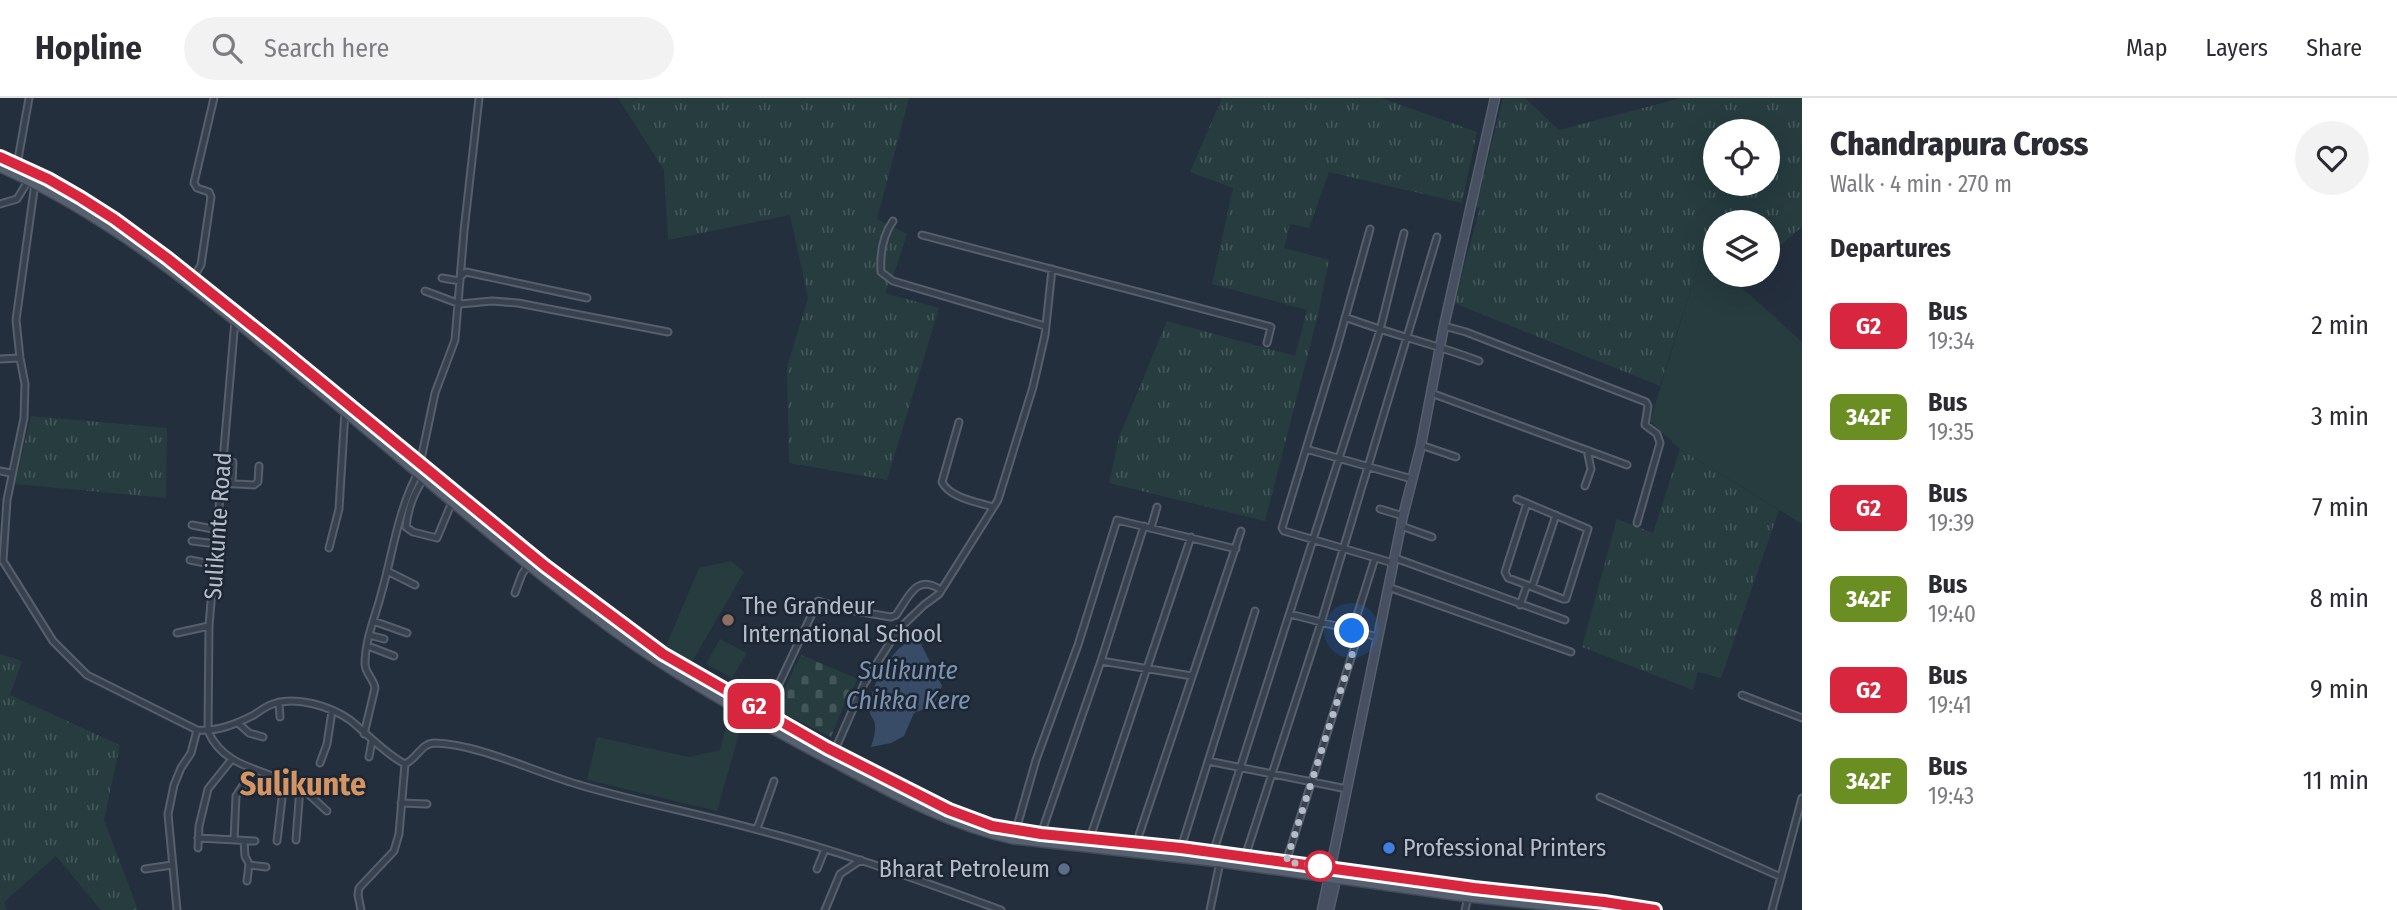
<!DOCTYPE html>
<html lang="en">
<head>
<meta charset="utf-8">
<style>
	body { margin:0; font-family:"Fira Sans Condensed",sans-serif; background:#f2f2f3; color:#2b2b33; height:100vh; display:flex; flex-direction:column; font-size:26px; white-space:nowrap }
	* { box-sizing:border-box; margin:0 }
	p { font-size:23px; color:#7c7c81 }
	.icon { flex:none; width:38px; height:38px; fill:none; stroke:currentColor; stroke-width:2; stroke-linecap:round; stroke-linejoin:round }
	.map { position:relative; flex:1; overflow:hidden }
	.details { display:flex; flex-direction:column; background:#fff; width:595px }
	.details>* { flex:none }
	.badge { padding:0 14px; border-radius:10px; font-size:24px; line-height:46px }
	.buttons { position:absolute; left:1703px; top:21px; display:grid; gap:14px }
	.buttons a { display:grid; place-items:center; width:77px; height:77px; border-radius:50%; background:#fff; box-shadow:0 7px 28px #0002; font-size:35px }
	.you { position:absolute; width:35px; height:35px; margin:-18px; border:5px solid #fff; border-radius:50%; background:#1a73e8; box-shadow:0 0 0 10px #1a73e833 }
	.map>.badge { position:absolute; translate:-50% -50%; box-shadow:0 0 0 4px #fff }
	h2 { padding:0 28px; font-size:26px; line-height:63px }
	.round { display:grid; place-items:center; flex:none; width:74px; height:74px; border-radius:37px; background:#f2f2f3 }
	.summary { display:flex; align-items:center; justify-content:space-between; height:119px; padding:0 28px }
	h1 { font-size:33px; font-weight:800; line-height:52px }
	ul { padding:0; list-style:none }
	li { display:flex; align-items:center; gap:21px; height:91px; padding:0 28px }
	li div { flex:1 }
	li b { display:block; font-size:26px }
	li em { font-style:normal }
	li .badge { min-width:77px; font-weight:700; text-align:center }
	header { display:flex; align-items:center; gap:42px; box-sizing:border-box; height:98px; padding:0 35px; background:#fff; border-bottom:2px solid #e1e1e2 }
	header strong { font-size:33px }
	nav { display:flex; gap:38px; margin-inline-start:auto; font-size:24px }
	.search { width:490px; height:63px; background:#f2f2f3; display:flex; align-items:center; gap:18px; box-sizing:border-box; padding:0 24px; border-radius:38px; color:#7c7c81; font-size:26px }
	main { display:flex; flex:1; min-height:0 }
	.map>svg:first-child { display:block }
	.grass { fill:url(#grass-tufts); fill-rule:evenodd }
	.cemetery { fill:url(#cemetery-stones) }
	.park { fill:#263c3f }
	.water { fill:#394c67 }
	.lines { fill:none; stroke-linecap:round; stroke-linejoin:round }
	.street-casing { stroke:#565f6c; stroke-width:9 }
	.secondary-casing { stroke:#565f6c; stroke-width:11 }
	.primary-casing { stroke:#414a57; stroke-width:12 }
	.street { stroke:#38414e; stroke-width:5 }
	.secondary { stroke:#465061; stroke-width:8 }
	.primary { stroke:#56606e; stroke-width:9 }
	.line-casing { stroke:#fff; stroke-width:16 }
	.line { stroke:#d7263d; stroke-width:10 }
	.walk { stroke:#b4bcc9; stroke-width:7; stroke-dasharray:0 12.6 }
	.education-dot { fill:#8d6e63; stroke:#1d2633; stroke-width:2.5 }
	.shop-dot { fill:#3f7fe0; stroke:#1d2633; stroke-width:2.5 }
	.stop-dot { fill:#fff; stroke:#d7263d; stroke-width:3.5 }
	.service-dot { fill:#5c6f8a; stroke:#1d2633; stroke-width:2.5 }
	.labels { text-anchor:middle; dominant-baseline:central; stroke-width:5; stroke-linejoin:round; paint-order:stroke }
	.street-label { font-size:24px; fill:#b4bcc9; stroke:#1d2633 }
	.poi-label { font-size:24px; fill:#b4bcc9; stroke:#1d2633; text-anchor:start }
	.water-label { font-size:26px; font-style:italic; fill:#7c92b1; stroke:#1d2633 }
	.district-label { font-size:32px; font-weight:bold; fill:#d59563; stroke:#1d2633 }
</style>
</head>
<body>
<header>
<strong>Hopline</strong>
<div class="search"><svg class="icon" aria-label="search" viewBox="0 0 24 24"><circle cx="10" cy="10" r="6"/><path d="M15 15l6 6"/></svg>Search here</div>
<nav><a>Map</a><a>Layers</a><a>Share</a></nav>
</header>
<main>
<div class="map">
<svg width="1802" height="812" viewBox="0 0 1802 812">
	<defs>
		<pattern id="grass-tufts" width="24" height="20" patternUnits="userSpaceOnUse" patternTransform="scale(1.75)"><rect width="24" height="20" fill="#263c3f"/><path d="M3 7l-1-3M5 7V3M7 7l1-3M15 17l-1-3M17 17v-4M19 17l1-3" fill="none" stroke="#435659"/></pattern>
		<pattern id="cemetery-stones" width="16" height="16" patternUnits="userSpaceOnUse" patternTransform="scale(1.75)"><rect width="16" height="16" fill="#263c3f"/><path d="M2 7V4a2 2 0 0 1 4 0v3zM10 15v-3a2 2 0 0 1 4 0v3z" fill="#435659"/></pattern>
	</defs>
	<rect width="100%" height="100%" fill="#242f3e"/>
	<path class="grass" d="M 618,0 L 909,0 L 877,121 L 907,136 L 896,170 L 885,195 L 939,210 L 887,382 L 789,365 L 787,269 L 808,200 L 790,117 L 668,142 L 664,72 Z
		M 1222,0 L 1381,0 L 1477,34 L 1462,105 L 1329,74 L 1309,130 L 1290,126 L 1284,150 L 1329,162 L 1318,217 L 1265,423 L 1109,385 L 1119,339 L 1167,223 L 1295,258 L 1307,212 L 1212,186 L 1233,90 L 1190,74 Z
		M 1503,0 L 1525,0 L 1559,32 L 1681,0 L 1802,0 L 1802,129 L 1768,158 L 1768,124 L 1715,124 L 1715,166 L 1702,155 L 1660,288 L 1454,205 L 1480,110 L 1476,109 ZM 1715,33 L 1768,33 L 1768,86 L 1715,86 Z
		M 31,318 L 167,330 L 166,400 L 15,386 Z
		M 1680,351 L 1779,412 L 1721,580 L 1698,574 L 1693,592 L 1582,549 L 1617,421 L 1653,435 Z
		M 0,556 L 22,563 L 10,597 L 120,647 L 104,722 L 138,812 L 101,812 L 56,758 L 4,804 L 7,812 L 0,812 Z"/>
	<path class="cemetery" d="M 801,557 L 858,581 L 845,604 L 831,639 L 768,607 L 785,590 Z"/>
	<path class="park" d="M 1702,155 L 1715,166 L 1715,177 L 1728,177 L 1802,244 L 1802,426 L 1680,351 L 1650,323 Z
		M 731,463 L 744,474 L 692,564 L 665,550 L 699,470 Z
		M 720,541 L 747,555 L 732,580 L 706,566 Z
		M 730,613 L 743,622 L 717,713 L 587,682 L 597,639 L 689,659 L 720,652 Z"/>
	<path class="water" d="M 917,538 L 942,588 L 934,607 L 914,615 L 904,638 L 891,645 L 871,649 C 873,643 876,633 875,626 C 874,620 869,618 870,611 C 871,583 892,550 917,538 Z"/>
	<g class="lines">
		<g class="street-casing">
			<path id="street" d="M 17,67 L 29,0
				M 35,85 L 16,222 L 20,260 L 25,286 L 24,320 L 7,402 L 3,463 L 53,543 L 87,577 L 197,632
				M 0,106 L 17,101 L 28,83
				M 893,123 C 883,137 880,157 881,174 L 893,183 L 1045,228
				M 1370,131 L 1337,249 L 1282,430 L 1284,433 L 1393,465
				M 922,137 L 1271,229 L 1267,245
				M 461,178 L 466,174 L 587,200
				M 193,180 L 201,167 L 211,99 L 209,94 L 197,90 L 194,85 L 214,0
				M 442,180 L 460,183
				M 425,193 L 460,206 L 492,203 L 518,205 L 668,234
				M 1345,219 C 1389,236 1435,246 1479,263
				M 235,222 L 209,528 L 208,633 C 224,671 266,671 298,689 C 308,694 319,706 327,713
				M 1444,228 L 1466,234 L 1646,304 L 1648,308 L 1645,327 L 1657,336 L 1660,345 L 1637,425
				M 0,261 L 20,260
				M 1431,295 L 1627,367
				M 959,324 L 942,384 C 950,400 977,404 993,409
				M 1421,347 L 1456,359
				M 1306,351 L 1412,381
				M 420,366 L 435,295 L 455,242 L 464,133 L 479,0
				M 0,373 L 11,375
				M 425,379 C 413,395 408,410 406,429 L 413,434 L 437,440 L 452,404
				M 221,385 L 254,387 L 258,384 L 259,368
				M 232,386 L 233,364
				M 1585,388 L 1591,371 L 1587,352
				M 1517,401 L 1588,431 L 1566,501 L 1563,501 L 1527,487
				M 1380,411 L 1403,418
				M 192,427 L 218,432
				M 1401,428 L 1432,439
				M 1151,430 L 1157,409
				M 192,443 L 217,446
				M 329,450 L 339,411 L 345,313
				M 1395,460 L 1565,522
				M 190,462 L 215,467
				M 387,473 L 415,487
				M 1388,489 L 1571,554
				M 1532,489 L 1556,417
				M 515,495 L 522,476 L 529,466
				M 1520,507 L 1527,487 L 1508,480 L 1505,474 L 1527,405
				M 1290,516 L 1378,539
				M 373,523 L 407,535
				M 1352,533 L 1375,460
				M 177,535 L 209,528
				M 369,537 L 384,541
				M 368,548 L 394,558
				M 1101,563 L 1192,578
				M 1742,597 L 1802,620
				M 279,604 L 280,619
				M 755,609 L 778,588 L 818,503 L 849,512 L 891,519 L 896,517 C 909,499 916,475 941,492
				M 238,625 L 249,635 L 263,639
				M 364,636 L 375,590 C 374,581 365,575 365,566 C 365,541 376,517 382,493 C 393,454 398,412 418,375
				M 834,654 L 864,586 L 898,532 L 924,507 L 939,496 L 998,402 L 1033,289 L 1045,237 L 1052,171
				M 369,659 L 372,643
				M 1208,663 L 1347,691
				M 320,665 L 327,646 L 332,613
				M 1600,699 L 1781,779
				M 401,705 L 427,706
				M 757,731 L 774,683
				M 1016,732 L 1036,662 L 1078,547 L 1117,422 L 1236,451
				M 1041,736 L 1101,563 L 1144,428
				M 198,740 L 255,743
				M 234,742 L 236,698 L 253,672
				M 296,742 L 300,689 L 331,694
				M 244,743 L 245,758 L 249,766 L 247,783
				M 277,743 L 284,683
				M 1089,743 L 1191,439
				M 1136,746 L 1241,433
				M 198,750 L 199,728 L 208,691 L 232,661
				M 1181,750 L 1255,513
				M 1213,755 L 1380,232 L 1404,135
				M 1245,759 L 1321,525 L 1437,139
				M 1286,764 L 1359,535
				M 249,767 L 266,769
				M 145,771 L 172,767
				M 817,771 L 825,751
				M 177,812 L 168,716 L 174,687 L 181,670 L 191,655 L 197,632 C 217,634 236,626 254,617 C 260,613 266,608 273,606 C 297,598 330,608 350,622 C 369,637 384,655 405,666 C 417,661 421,645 435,645 C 479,646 539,676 583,688 C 641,705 700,716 758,732 C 841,753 921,783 1001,812
				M 361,812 L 358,797 L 359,790 L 394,753 L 399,736 L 405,666
				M 825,812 L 840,776 L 861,762
				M 1210,812 L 1220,764
				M 1465,812 L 1468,799
				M 1772,812 L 1802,700"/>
		</g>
		<g class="secondary-casing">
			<path id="secondary" d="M 1322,812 L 1403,418 L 1421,347 L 1444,228 L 1495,0
				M 1329,812 L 1337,777"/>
		</g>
		<g class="primary-casing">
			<path id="primary" d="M 0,59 L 48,81 L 81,100 L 167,160 L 276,247 L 545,468 L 660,554 L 827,650 L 949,712 L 992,728 L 1041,736 L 1181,750 L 1473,790 L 1604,804 L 1654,812
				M 0,69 C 124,124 227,216 331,302 C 424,379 515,460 612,531 C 676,578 747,617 817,655 C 880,688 943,726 1013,741 L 1220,764 L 1468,799 L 1595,812"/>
		</g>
		<use href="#street" class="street"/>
		<use href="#secondary" class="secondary"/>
		<use href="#primary" class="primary"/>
	</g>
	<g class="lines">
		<g class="line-casing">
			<path id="line" d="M 0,59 L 48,81 L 81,100 L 114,121 L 167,160 L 276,247 L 545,468 L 663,556 L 827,650 L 949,712 L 992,728 L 1041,736 L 1181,750 L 1474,790 L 1604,804 L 1655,812"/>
		</g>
		<use href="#line" class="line"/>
		<path class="walk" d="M 1320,768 L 1286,764 L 1359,535 L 1352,533"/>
	</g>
	<circle class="education-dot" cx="728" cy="522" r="7"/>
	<circle class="shop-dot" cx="1389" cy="750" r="7"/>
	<circle class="stop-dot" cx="1320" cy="768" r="14"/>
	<circle class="service-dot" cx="1064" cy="771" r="7"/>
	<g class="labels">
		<g class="street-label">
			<text transform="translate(218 428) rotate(-86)">Sulikunte Road</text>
		</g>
		<g class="poi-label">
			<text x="742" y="508">The Grandeur<tspan x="742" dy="28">International School</tspan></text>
			<text x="1403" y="750">Professional Printers</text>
			<text x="1050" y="771" text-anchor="end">Bharat Petroleum</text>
		</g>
		<g class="water-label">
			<text x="908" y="572">Sulikunte<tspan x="908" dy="30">Chikka Kere</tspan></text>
		</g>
		<g class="district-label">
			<text x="303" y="686">Sulikunte</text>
		</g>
	</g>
</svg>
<div class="buttons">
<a><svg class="icon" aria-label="locate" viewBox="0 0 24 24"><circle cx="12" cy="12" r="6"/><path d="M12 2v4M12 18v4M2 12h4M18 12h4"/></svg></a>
<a><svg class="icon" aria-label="layers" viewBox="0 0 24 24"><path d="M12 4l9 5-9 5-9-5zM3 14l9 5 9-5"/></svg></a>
</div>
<div class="you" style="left:1352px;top:533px"></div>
<b class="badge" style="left:754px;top:608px;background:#d7263d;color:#fff">G2</b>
</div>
<section class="details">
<div class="summary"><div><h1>Chandrapura Cross</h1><p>Walk · 4 min · 270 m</p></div><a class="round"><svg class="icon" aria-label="heart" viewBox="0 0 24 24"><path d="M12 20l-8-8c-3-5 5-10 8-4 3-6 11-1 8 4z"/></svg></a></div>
<h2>Departures</h2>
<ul>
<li><span class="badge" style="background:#d7263d;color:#fff">G2</span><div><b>Bus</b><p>19:34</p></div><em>2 min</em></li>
<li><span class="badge" style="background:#6b8e23;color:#fff">342F</span><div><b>Bus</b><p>19:35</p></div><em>3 min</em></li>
<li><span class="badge" style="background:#d7263d;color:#fff">G2</span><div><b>Bus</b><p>19:39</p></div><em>7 min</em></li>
<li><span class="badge" style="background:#6b8e23;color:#fff">342F</span><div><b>Bus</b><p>19:40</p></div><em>8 min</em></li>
<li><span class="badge" style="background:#d7263d;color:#fff">G2</span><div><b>Bus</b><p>19:41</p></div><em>9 min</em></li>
<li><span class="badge" style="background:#6b8e23;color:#fff">342F</span><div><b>Bus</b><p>19:43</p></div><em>11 min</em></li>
</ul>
</section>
</main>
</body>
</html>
